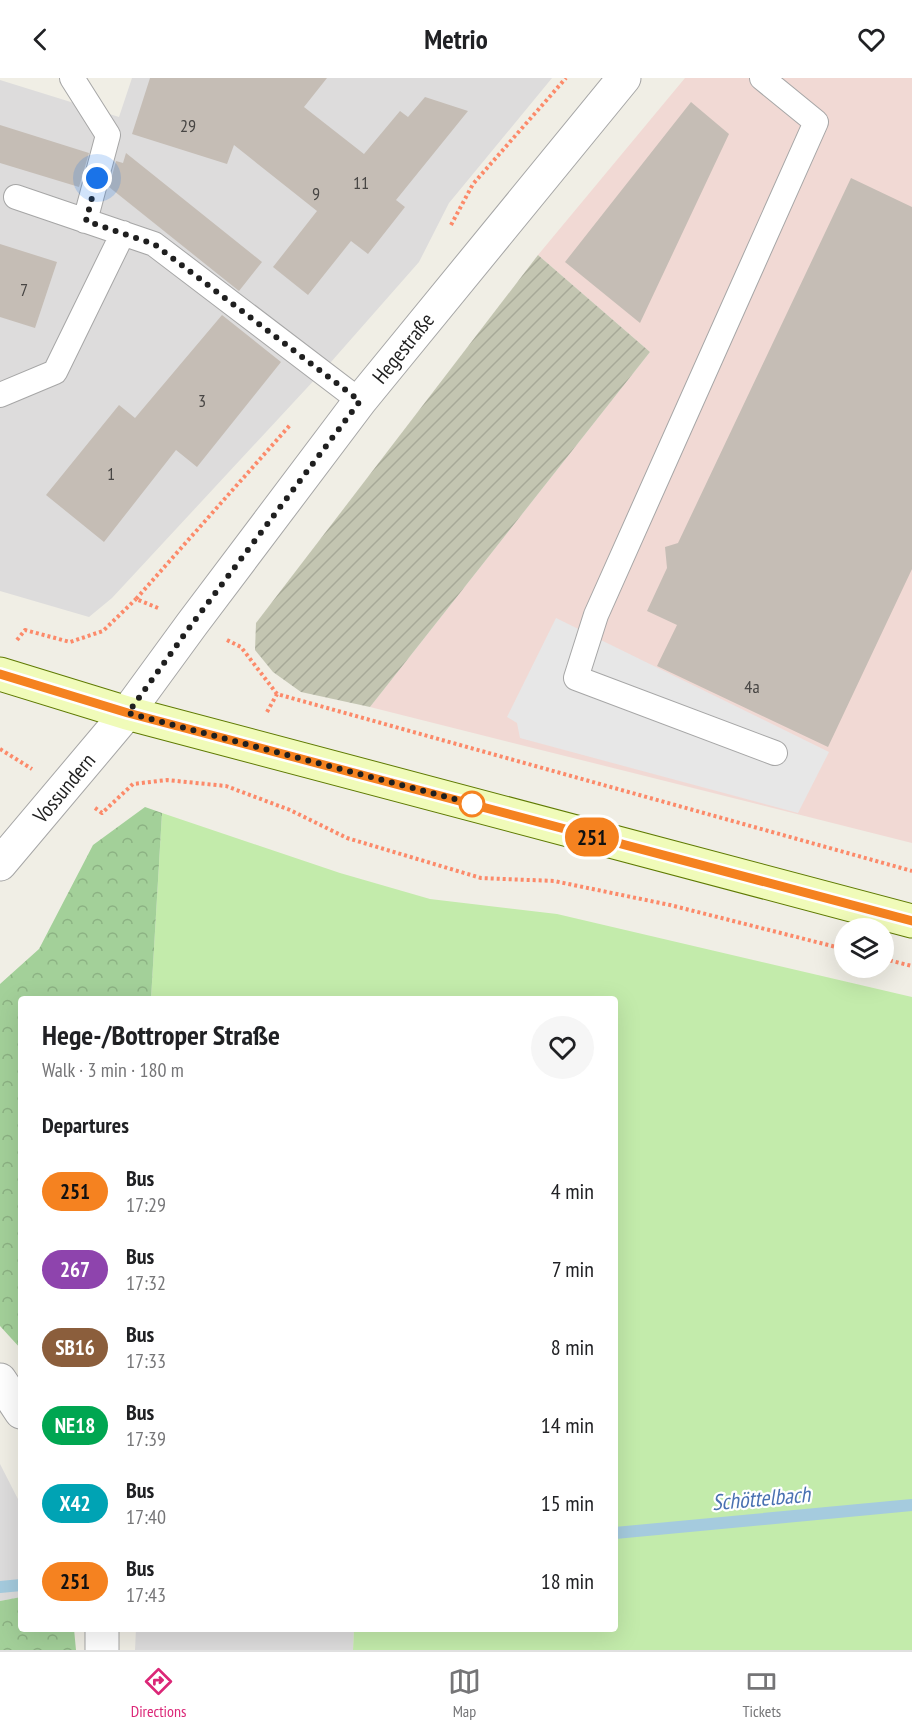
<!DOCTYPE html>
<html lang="en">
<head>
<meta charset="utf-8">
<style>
	body { margin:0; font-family:"PT Sans Narrow",sans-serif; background:#f6f6f6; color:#202124; height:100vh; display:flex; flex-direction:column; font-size:22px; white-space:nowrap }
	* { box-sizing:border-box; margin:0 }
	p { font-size:20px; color:#757577 }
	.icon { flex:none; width:33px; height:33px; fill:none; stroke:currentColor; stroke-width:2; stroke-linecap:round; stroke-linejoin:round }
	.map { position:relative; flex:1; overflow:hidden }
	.sheet { position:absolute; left:18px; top:918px; width:600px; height:636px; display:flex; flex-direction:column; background:#fff; border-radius:6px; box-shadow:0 6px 24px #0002 }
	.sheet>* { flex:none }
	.badge { padding:0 12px; border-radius:20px; font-size:21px; line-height:39px }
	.controls { position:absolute; left:834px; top:840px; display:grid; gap:12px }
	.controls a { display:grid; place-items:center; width:60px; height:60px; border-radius:50%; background:#fff; box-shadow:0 6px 24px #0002; font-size:30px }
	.you { position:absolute; width:30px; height:30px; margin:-15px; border:4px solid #fff; border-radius:50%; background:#1a73e8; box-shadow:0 0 0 9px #1a73e833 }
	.map>.badge { position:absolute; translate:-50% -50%; box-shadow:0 0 0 3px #fff }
	h2 { padding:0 24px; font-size:22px; line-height:54px }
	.round { display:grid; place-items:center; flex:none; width:63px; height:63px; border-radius:32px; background:#f6f6f6 }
	.summary { display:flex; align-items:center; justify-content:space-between; height:102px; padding:0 24px }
	h1 { font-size:28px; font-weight:600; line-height:45px }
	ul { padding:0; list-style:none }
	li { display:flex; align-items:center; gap:18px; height:78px; padding:0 24px }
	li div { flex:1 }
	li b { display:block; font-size:22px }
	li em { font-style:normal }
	li .badge { min-width:66px; font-weight:700; text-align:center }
	header { display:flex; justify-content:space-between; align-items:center; height:78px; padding:0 24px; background:#fff; font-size:27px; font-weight:600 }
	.dock { display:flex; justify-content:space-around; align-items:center; height:84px; border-top:2px solid #e0e0e0; background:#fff; font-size:16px; color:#757577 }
	.dock a { display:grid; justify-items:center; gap:3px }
	.dock .current { color:#db2777 }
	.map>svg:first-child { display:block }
	.residential { fill:#dddcdc }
	.commercial { fill:#f1d9d4 }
	.construction { fill:url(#construction-furrows) }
	.grass { fill:#c3ebab }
	.forest { fill:url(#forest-crowns) }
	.parking { fill:#e7e7e7 }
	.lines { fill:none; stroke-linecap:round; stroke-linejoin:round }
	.stream { stroke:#a5cbde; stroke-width:12 }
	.building { fill:#c5bdb5 }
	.service-casing { stroke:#a6a6a6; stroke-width:26 }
	.minor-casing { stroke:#a6a6a6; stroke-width:35 }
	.tertiary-casing { stroke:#a6a6a6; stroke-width:35 }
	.secondary-casing { stroke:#5f7a03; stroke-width:35 }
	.path { stroke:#fc8a6a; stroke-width:4; stroke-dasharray:3 3; stroke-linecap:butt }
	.service { stroke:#fff; stroke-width:24 }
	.minor { stroke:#fff; stroke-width:33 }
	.tertiary { stroke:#fff; stroke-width:33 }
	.secondary { stroke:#f0fbb9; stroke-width:33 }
	.line-casing { stroke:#fff; stroke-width:14 }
	.line { stroke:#f58220; stroke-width:9 }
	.walk { stroke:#1f1f1f; stroke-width:6; stroke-dasharray:0 10.8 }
	.stop-dot { fill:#fff; stroke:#f58220; stroke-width:3 }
	.labels { text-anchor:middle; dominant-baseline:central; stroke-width:4.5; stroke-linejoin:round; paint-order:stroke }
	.number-label { font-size:18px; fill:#484644 }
	.street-label { font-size:21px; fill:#1f1f1f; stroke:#fff }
	.water-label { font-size:22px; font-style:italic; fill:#4971b1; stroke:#fff }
</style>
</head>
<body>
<header><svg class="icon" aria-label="back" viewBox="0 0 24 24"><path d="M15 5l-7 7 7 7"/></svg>Metrio<svg class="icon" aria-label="heart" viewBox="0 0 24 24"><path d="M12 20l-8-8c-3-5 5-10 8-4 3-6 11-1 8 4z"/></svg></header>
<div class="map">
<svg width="912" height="1572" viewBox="0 0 912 1572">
	<defs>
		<pattern id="construction-furrows" width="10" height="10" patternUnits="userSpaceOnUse" patternTransform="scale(1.5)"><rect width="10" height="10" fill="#c3c5b1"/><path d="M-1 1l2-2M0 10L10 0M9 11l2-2" fill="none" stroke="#a7a998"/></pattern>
		<pattern id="forest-crowns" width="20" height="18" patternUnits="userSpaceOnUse" patternTransform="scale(1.5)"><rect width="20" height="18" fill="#a3d099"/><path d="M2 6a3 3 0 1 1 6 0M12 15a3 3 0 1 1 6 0" fill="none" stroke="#8cb283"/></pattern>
	</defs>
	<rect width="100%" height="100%" fill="#f0eee5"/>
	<path class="residential" d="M 132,0 L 552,0 L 449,125 L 419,184 L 331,284 L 112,520 L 89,539 L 0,513 L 0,2 L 119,39 Z
		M 0,1386 L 21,1427 L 21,1519 L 0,1523 Z
		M 136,1551 L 354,1551 L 353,1572 L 135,1572 Z"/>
	<path class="commercial" d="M 685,0 L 912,0 L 912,765 L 370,629 L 650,274 L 538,177 Z"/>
	<path class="construction" d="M 538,177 L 650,274 L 370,629 L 301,614 L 273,594 L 255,572 L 256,545 Z"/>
	<path class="grass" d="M 162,735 L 340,795 L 430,821 L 557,836 L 912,919 L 912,1572 L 353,1572 L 354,1551 L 615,1551 L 615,921 L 151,921 Z"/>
	<path class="forest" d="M 145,729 L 162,735 L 151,921 L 21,921 L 21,1271 L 0,1248 L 0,906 L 39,871 L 93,767 Z
		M 21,1519 L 21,1551 L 74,1551 L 76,1572 L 0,1572 L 0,1523 Z"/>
	<path class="parking" d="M 556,540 L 829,674 L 798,735 L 520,660 L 517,645 L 507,639 Z"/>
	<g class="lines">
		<path class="stream" d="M 615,1455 L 912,1427
			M 0,1509 L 21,1507"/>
	</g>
	<path class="building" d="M 150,0 L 327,0 L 304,29 L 364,76 L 400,33 L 408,39 L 425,19 L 468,33 L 396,122 L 405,129 L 368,176 L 351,163 L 308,217 L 273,189 L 317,133 L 234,67 L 227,86 L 132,56 Z
		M 691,24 L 729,56 L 640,245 L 565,184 Z
		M 0,47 L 89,75 L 79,109 L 0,85 Z
		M 126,75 L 262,184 L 239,213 L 109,109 L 116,83 L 123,85 Z
		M 851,100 L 912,129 L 912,491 L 828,669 L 657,588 L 677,547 L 647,533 L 667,490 L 665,469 L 678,465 Z
		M 0,166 L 57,184 L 35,250 L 0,239 Z
		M 222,237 L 281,284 L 197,389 L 176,372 L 104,464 L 46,417 L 119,327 L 135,340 Z"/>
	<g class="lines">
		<g class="service-casing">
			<path id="service" d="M 72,0 L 108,57 L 85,143
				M 762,0 L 816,44 L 596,537 L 576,600 L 775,675
				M 16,119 L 154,166 L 360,323
				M 0,317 L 55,294 L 123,155"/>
		</g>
		<g class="minor-casing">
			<path id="minor" d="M 0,1302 L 21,1334
				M 102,1551 L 102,1572"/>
		</g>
		<g class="tertiary-casing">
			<path id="tertiary" d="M 0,786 L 127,635 L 192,546 L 360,323 L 624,0"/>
		</g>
		<g class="secondary-casing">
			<path id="secondary" d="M 0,596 L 127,635 L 912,843"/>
		</g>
		<path class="path" d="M 451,147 L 473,106 L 566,0
			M 158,530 L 136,521 L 291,346
			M 17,562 L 25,552 L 70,564 L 103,553 L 136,521
			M 227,562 L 241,569 L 277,616 L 912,793
			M 267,634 L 277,616
			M 0,671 L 32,691
			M 95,730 L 102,735 L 133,706 L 167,702 L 226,708 L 290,732 L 347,760 L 481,800 L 554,803 L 670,827 L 844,871
			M 884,881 L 912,888"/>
		<use href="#service" class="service"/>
		<use href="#minor" class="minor"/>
		<use href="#tertiary" class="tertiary"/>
		<use href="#secondary" class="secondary"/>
	</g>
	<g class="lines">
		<g class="line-casing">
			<path id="line" d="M 0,596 L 128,635 L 912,843"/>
		</g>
		<use href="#line" class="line"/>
		<path class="walk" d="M 97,100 L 86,143 L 154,166 L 360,323 L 192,546 L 128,635 L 477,727 L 472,726"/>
	</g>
	<circle class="stop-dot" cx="472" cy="726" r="12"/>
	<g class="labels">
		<g class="number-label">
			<text x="188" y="47">29</text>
			<text x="361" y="104">11</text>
			<text x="316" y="115">9</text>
			<text x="24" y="211">7</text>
			<text x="202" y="322">3</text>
			<text x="111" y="395">1</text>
			<text x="752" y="608">4a</text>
		</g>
		<g class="street-label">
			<text transform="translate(403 270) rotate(-51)">Hegestraße</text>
			<text transform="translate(64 710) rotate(-50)">Vossundern</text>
		</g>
		<g class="water-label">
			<text transform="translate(761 1420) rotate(-5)">Schöttelbach</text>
		</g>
	</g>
</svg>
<div class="controls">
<a><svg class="icon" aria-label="layers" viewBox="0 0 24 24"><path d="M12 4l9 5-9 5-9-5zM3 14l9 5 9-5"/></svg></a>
</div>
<div class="you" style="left:97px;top:100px"></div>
<b class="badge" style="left:592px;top:759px;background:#f58220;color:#111">251</b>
<section class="sheet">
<div class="summary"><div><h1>Hege-/Bottroper Straße</h1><p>Walk · 3 min · 180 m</p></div><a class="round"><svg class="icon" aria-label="heart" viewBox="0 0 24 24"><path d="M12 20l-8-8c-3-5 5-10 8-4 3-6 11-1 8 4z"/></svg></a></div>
<h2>Departures</h2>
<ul>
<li><span class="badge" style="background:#f58220;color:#111">251</span><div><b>Bus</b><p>17:29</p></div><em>4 min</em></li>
<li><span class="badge" style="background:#8e44ad;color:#fff">267</span><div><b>Bus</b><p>17:32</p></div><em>7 min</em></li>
<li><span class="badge" style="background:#8b5e3c;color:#fff">SB16</span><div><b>Bus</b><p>17:33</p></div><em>8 min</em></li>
<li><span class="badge" style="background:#00a651;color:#fff">NE18</span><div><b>Bus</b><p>17:39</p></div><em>14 min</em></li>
<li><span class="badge" style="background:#00a3b4;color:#fff">X42</span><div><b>Bus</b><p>17:40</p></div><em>15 min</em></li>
<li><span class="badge" style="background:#f58220;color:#111">251</span><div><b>Bus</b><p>17:43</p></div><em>18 min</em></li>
</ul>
</section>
</div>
<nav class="dock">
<a class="current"><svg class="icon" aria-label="directions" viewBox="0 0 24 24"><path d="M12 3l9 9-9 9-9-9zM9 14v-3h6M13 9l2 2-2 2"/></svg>Directions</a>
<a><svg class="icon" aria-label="map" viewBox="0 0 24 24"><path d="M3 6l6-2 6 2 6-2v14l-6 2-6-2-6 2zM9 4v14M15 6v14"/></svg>Map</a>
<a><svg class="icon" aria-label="tickets" viewBox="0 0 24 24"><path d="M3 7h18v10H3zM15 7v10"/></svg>Tickets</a>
</nav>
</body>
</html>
